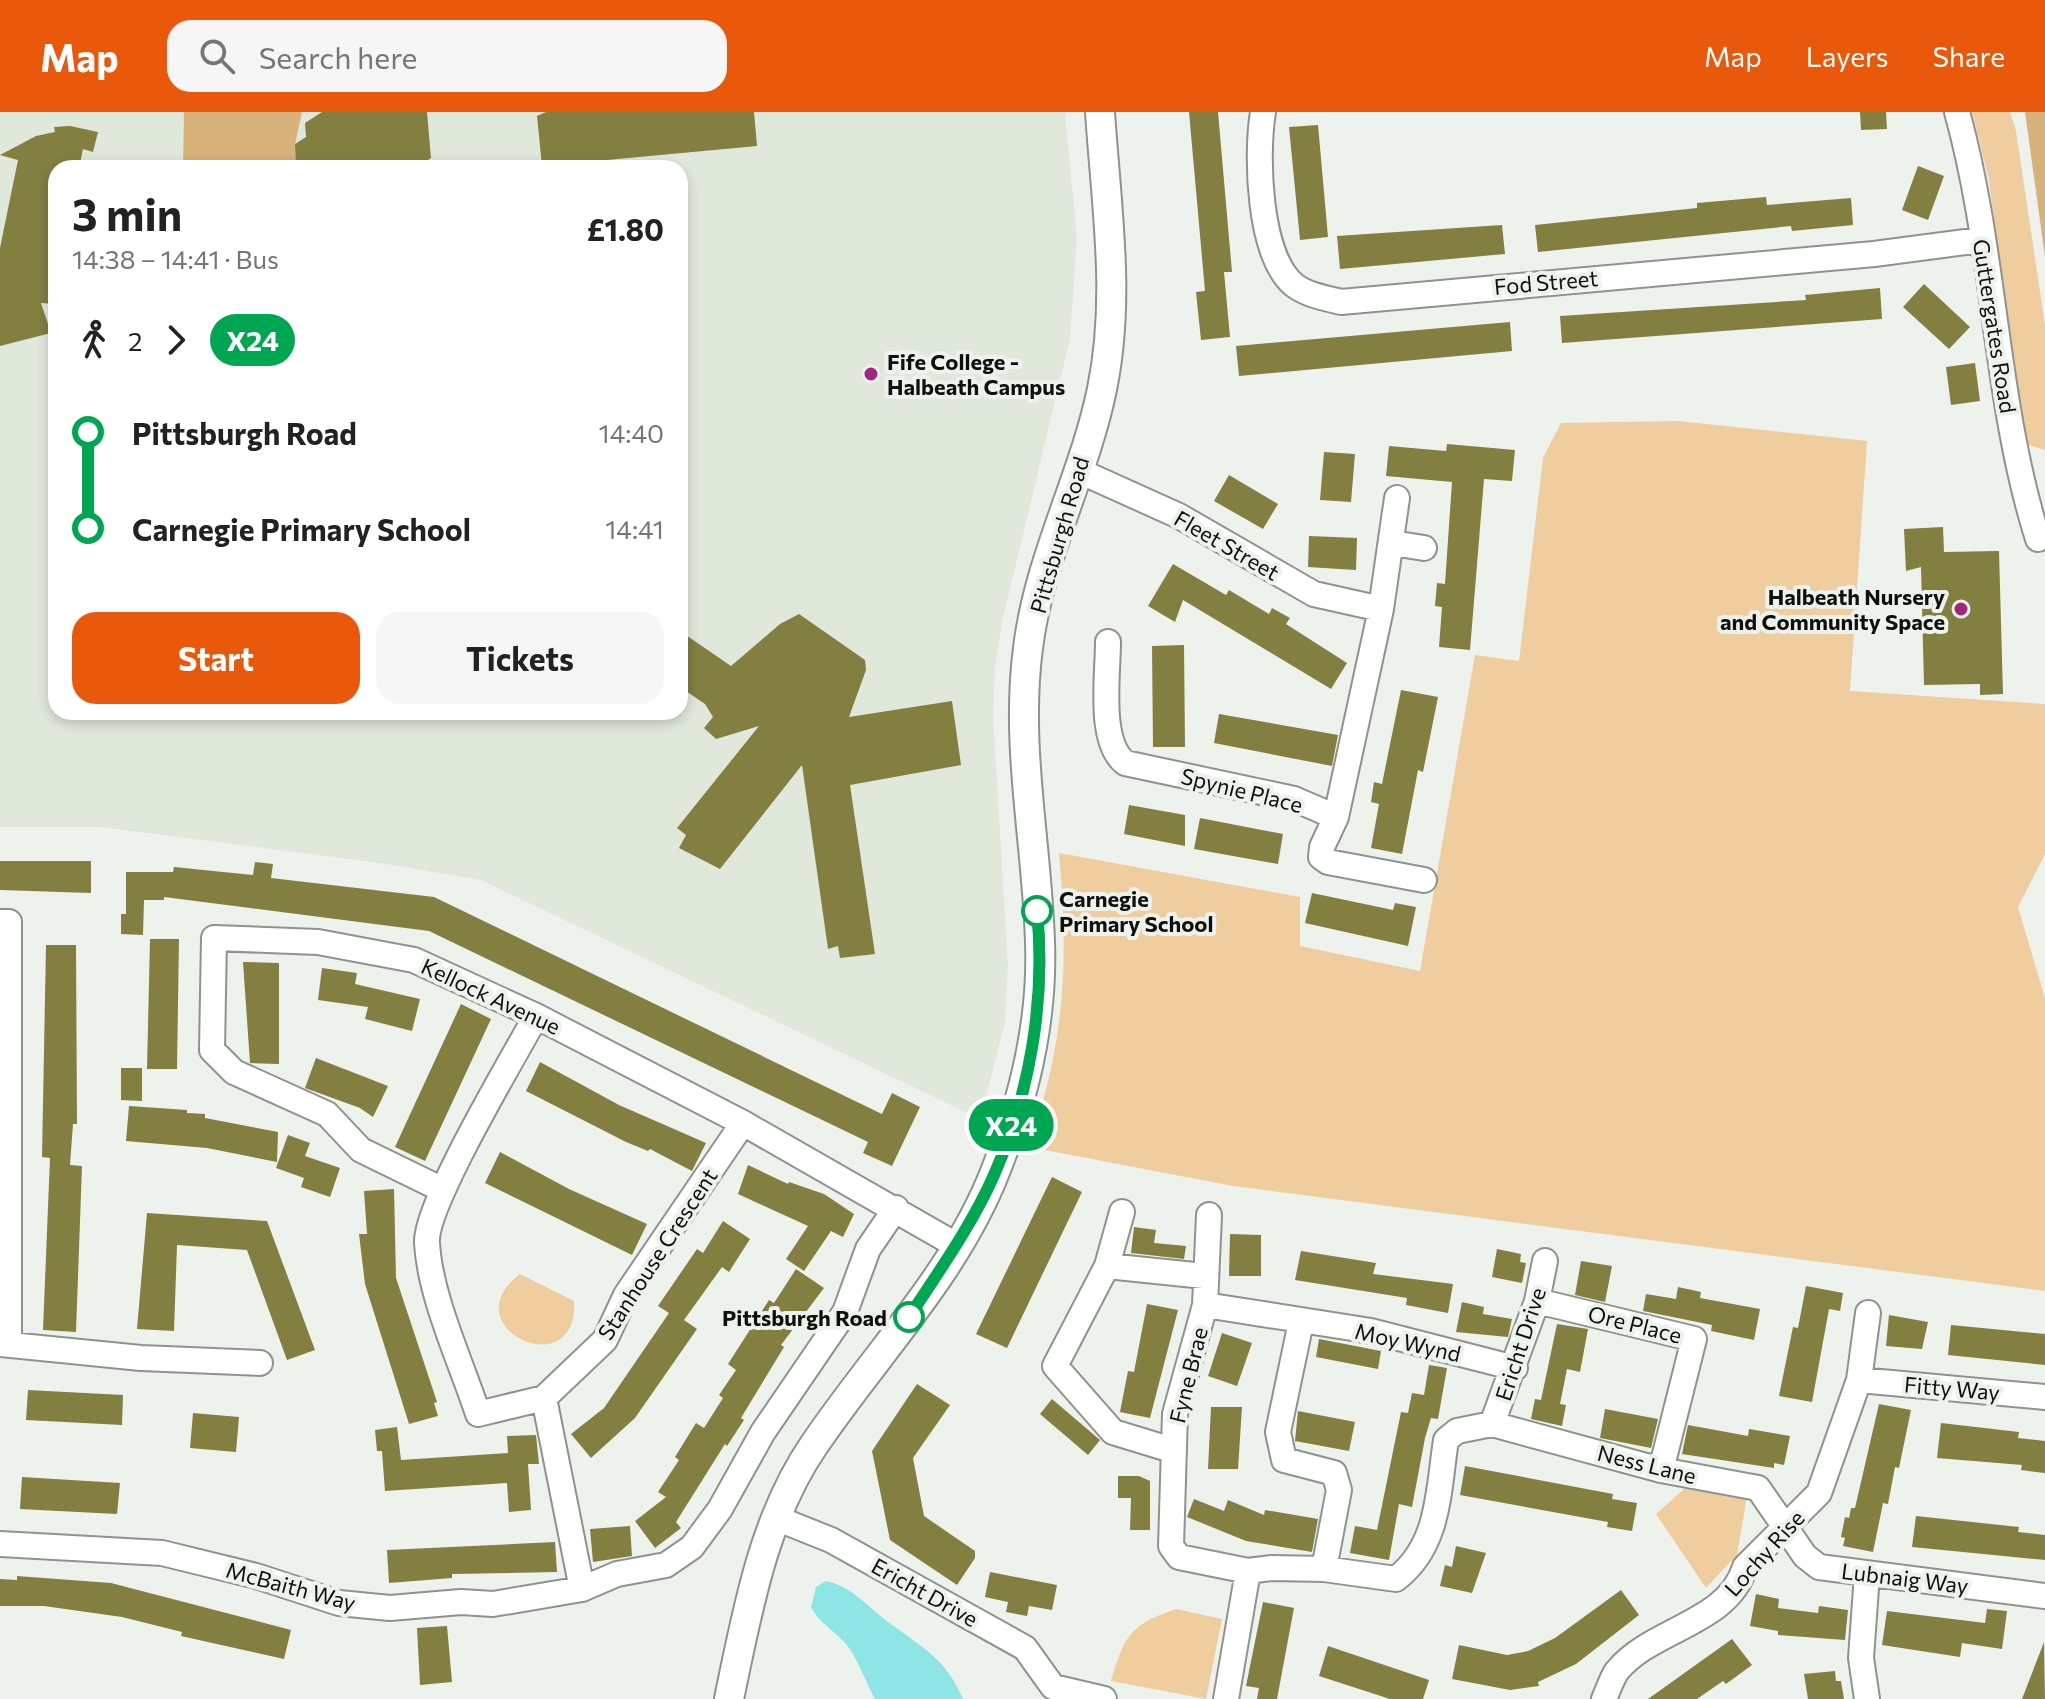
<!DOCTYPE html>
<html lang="en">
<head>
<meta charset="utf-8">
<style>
	body { margin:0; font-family:Commissioner,sans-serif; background:#f6f6f6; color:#222; height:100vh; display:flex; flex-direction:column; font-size:30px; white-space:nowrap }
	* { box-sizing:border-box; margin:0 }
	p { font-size:26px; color:#767676 }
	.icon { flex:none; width:44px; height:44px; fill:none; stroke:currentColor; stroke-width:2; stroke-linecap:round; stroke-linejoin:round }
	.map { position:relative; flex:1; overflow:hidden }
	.drawer { position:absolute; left:48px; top:48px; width:640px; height:560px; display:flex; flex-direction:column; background:#fff; border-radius:24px; box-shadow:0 4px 12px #0003 }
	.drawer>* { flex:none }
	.badge { padding:0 16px; border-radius:26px; font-size:28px; line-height:52px }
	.map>.badge { position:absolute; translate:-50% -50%; box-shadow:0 0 0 4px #fff }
	.legs { display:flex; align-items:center; gap:12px; height:88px; padding:0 24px; font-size:26px }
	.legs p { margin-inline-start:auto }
	.head { display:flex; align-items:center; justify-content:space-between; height:136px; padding:0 24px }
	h1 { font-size:44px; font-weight:700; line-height:60px }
	.cta { display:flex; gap:16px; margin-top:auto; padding:16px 24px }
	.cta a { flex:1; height:92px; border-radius:24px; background:#ea580c; color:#fff; font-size:32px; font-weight:700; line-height:92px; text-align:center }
	.cta a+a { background:#f6f6f6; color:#222 }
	ul { padding:0 24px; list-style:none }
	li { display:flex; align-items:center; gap:28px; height:96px; font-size:30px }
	li i { display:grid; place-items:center; width:12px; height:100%; margin:0 10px; background:currentColor }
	li i::after { content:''; width:20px; height:20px; margin:-10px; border:6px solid; border-radius:50%; background:#fff }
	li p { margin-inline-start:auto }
	li:first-child i { background:linear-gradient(#0000 50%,currentColor 0) }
	li:last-child i { background:linear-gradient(currentColor 50%,#0000 0) }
	header { display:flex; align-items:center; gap:48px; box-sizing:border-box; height:112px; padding:0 40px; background:#ea580c; color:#fff }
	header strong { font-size:38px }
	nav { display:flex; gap:44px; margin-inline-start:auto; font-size:28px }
	.search { width:560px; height:72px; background:#f6f6f6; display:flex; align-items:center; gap:20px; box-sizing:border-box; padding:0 28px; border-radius:24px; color:#767676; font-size:30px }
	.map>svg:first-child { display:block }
	.built { fill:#e0e8dc; fill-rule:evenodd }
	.green { fill:#efcd9e }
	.forest { fill:#d8b17b }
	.water { fill:#8ee5e6 }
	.building { fill:#827f41 }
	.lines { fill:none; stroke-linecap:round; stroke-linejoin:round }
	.minor-casing { stroke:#8f938e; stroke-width:28 }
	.tertiary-casing { stroke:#8f938e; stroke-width:32 }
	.minor { stroke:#fff; stroke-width:24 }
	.tertiary { stroke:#fff; stroke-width:28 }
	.line-1-casing { stroke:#fff; stroke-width:18 }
	.line-1 { stroke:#00a651; stroke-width:12 }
	.poi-dot { fill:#a2267a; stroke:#eef2ed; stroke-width:3 }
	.stop-1-dot { fill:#fff; stroke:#00a651; stroke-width:4 }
	.labels { text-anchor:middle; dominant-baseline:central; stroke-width:8; stroke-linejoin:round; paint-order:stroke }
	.street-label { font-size:22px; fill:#0e100e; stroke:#eef2ed }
	.poi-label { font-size:22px; font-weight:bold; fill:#0e100e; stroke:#eef2ed; text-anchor:start }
	.stop-label { font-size:22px; font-weight:bold; fill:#0e100e; stroke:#eef2ed; text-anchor:start }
</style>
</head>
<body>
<header>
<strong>Map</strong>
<div class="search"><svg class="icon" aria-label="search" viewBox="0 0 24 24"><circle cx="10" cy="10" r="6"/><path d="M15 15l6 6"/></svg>Search here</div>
<nav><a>Map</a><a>Layers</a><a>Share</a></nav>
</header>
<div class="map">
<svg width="2045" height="1587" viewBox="0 0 2045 1587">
	<rect width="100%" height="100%" fill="#eef2ed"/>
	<path class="built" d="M 0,0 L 1065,0 L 1077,126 L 1070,227 L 1002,510 L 995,556 L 993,603 L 1008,853 L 1005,910 L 980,1007 L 481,768 L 380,751 L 100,715 L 0,715 ZM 56,56 L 680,56 L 680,600 L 56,600 Z"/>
	<path class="green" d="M 1972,0 L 2010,0 L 2016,19 L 2045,213 L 2045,338 L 2026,332 L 2020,312 L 1989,68 Z
		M 1678,309 L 1867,329 L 1850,579 L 2045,592 L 2045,742 L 2018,795 L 2045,886 L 2045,1179 L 1233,1074 L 1029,1035 C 1065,927 1069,854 1059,741 L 1300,785 L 1300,834 L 1420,859 L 1475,543 L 1519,549 L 1543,346 L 1561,311 Z
		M 520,1162 L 574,1189 C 579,1275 449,1216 520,1162 Z
		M 1691,1371 L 1748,1379 L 1737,1443 L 1706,1476 L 1656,1402 Z
		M 1176,1497 L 1222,1507 L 1206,1587 L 1111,1569 C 1125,1523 1130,1513 1176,1497 Z"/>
	<path class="forest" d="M 184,0 L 302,0 L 295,32 L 296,56 L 183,56 Z
		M 2025,0 L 2045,0 L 2045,145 Z"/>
	<path class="water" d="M 826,1469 C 853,1475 865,1493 887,1509 C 921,1535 945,1545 963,1587 L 875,1587 C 866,1571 860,1552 849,1536 C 838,1520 819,1512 811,1495 L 816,1475 Z"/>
	<path class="building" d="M 322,0 L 427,0 L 431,46 L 425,50 L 425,56 L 296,56 L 295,32 L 306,25 L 305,11 Z
		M 546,0 L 754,0 L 757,34 L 542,54 L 537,4 Z
		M 1189,0 L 1218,0 L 1232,160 L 1224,160 L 1230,225 L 1201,228 L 1196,180 L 1205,179 Z
		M 1860,0 L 1886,0 L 1887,17 L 1861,18 Z
		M 1318,13 L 1328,125 L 1300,128 L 1289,15 Z
		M 70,14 L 98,20 L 93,40 L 83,37 L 79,56 L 56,56 L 56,192 L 41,191 L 51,221 L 0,234 L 0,136 L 18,48 L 0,43 L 36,24 L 55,20 L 54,15 Z
		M 1918,54 L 1944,64 L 1928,108 L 1902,98 Z
		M 1766,85 L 1767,93 L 1851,86 L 1853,113 L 1792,119 L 1791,114 L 1538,140 L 1535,113 L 1697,96 L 1697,91 Z
		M 1502,113 L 1505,142 L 1340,157 L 1337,124 Z
		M 1924,172 L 1970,215 L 1949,237 L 1903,195 Z
		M 1880,176 L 1882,207 L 1562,231 L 1560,204 L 1806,188 L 1805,183 Z
		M 1510,210 L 1512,239 L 1239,264 L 1236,234 Z
		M 1975,251 L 1980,289 L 1951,293 L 1946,255 Z
		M 1447,332 L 1515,338 L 1512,369 L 1484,367 L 1470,538 L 1439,535 L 1442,495 L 1435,494 L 1437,471 L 1445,472 L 1452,370 L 1386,364 L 1389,334 L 1446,339 Z
		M 1324,340 L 1355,342 L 1351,390 L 1320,388 Z
		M 1229,363 L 1278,392 L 1263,417 L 1214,389 Z
		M 1943,415 L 1944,440 L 1999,439 L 2003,582 L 1980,583 L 1980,572 L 1924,573 L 1921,455 L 1906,459 L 1904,417 Z
		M 1309,424 L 1357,426 L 1356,458 L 1308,455 Z
		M 1173,452 L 1226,483 L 1229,478 L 1269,502 L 1272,496 L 1290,506 L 1286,512 L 1347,551 L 1331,577 L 1183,488 L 1175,510 L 1148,494 Z
		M 799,502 L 865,548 L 866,558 L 849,605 L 952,589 L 961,653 L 850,673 L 875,842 L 840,846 L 838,834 L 828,837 L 802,653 L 720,757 L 679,736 L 686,723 L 677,716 L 759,614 L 716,627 L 704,616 L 713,605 L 705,592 L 680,575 L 680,519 L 731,554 L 780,512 Z
		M 1184,533 L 1185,635 L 1153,635 L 1152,534 Z
		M 1401,578 L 1438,585 L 1423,660 L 1418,658 L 1402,742 L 1371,736 L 1379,692 L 1371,690 L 1374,670 L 1382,672 Z
		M 1219,602 L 1338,623 L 1332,654 L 1214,631 Z
		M 1129,693 L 1185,703 L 1185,734 L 1124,722 Z
		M 1200,706 L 1283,722 L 1278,752 L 1194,737 Z
		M 0,749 L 91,749 L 91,781 L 0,778 Z
		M 255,750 L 273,752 L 271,766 L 434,785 L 882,1002 L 892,981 L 920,995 L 892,1054 L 863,1041 L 868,1030 L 429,819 L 164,785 L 164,788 L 144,788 L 143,823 L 121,822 L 121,802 L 126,802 L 126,760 L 173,760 L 174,755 L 253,763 Z
		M 1312,781 L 1393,798 L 1395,791 L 1416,795 L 1408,834 L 1305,811 Z
		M 150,827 L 179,827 L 177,957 L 147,957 Z
		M 46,833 L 76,833 L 77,1012 L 73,1012 L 70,1053 L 82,1054 L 76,1220 L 43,1218 L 50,1046 L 42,1045 Z
		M 243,850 L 279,851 L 279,952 L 250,951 Z
		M 322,856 L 357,861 L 355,872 L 420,887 L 412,919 L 365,907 L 368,895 L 318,888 Z
		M 461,892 L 491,907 L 425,1049 L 395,1035 Z
		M 316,946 L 388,974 L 373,1005 L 360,996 L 305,976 Z
		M 540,950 L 619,993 L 706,1031 L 692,1059 L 650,1037 L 648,1039 L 626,1030 L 526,979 Z
		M 121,956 L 142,956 L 142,989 L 121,988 Z
		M 129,994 L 187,998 L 187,1001 L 205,1002 L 205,1006 L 278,1020 L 277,1050 L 207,1036 L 126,1029 Z
		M 288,1023 L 310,1031 L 305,1044 L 340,1056 L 330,1085 L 301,1075 L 304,1066 L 276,1056 Z
		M 500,1040 L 569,1077 L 647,1112 L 632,1143 L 485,1071 Z
		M 748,1053 L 788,1072 L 789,1070 L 824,1082 L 854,1102 L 843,1125 L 831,1119 L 804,1159 L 786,1147 L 808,1114 L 738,1082 Z
		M 1052,1065 L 1082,1080 L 1007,1236 L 976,1222 Z
		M 394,1077 L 396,1166 L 437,1290 L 434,1291 L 438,1304 L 409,1312 L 365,1172 L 359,1122 L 367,1122 L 364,1079 Z
		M 147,1101 L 267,1109 L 315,1238 L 287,1248 L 247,1138 L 177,1133 L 174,1219 L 137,1217 Z
		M 723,1109 L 750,1127 L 729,1160 L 722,1155 L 684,1208 L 697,1217 L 635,1306 L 591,1346 L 571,1322 L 604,1296 L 669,1201 L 658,1194 L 697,1137 L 703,1141 Z
		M 1134,1115 L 1156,1118 L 1154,1131 L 1186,1134 L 1184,1147 L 1131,1141 Z
		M 1230,1122 L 1261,1123 L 1261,1164 L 1229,1164 Z
		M 1497,1137 L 1521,1142 L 1520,1150 L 1526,1151 L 1522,1171 L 1492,1165 Z
		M 1301,1139 L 1376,1151 L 1373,1162 L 1453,1172 L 1448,1201 L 1406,1193 L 1407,1186 L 1295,1168 Z
		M 1581,1149 L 1612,1154 L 1605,1190 L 1575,1183 Z
		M 796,1157 L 824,1176 L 781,1233 L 784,1235 L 741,1306 L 744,1308 L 727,1334 L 725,1332 L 676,1410 L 681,1416 L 655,1436 L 635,1409 L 666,1385 L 658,1380 L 679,1348 L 675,1345 L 696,1311 L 704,1316 L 723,1286 L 719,1283 L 736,1258 L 728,1252 L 769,1188 L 774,1191 Z
		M 1806,1174 L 1843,1181 L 1840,1199 L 1829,1197 L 1812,1290 L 1779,1284 L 1793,1215 L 1798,1216 Z
		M 1678,1175 L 1701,1180 L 1700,1186 L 1760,1197 L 1754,1228 L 1711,1219 L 1712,1213 L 1643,1199 L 1646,1182 L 1676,1187 Z
		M 1462,1190 L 1484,1195 L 1483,1202 L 1512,1207 L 1508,1225 L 1456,1220 Z
		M 1147,1192 L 1178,1198 L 1150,1306 L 1120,1300 L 1128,1259 L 1134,1260 Z
		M 1889,1203 L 1928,1210 L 1922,1237 L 1886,1234 Z
		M 1557,1212 L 1588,1217 L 1580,1260 L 1567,1257 L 1560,1292 L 1566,1293 L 1562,1314 L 1531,1307 L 1535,1287 L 1541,1288 Z
		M 1951,1213 L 2045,1222 L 2045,1253 L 1948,1243 Z
		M 1222,1221 L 1252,1231 L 1237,1274 L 1208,1264 Z
		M 1319,1227 L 1381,1239 L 1378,1257 L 1316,1245 Z
		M 1429,1253 L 1447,1256 L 1438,1307 L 1431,1306 L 1425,1326 L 1412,1395 L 1399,1392 L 1389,1448 L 1350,1441 L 1355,1414 L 1377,1418 L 1401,1300 L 1408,1301 L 1412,1281 L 1424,1283 Z
		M 917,1272 L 950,1293 L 913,1346 L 924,1404 L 975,1439 L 975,1446 L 957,1473 L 890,1428 L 872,1339 Z
		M 28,1278 L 123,1283 L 122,1313 L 26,1308 Z
		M 1052,1287 L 1100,1328 L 1088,1343 L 1040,1302 Z
		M 1879,1292 L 1911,1298 L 1899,1356 L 1895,1355 L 1888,1392 L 1883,1391 L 1873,1440 L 1843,1434 L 1845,1426 L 1841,1425 L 1845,1405 L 1849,1406 L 1851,1396 L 1855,1396 Z
		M 1211,1295 L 1242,1295 L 1238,1357 L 1208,1357 Z
		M 1605,1297 L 1658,1307 L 1651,1336 L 1600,1326 Z
		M 1298,1299 L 1355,1310 L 1349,1339 L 1295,1329 Z
		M 193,1301 L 239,1305 L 236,1340 L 190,1336 Z
		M 1941,1311 L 2019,1320 L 2018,1326 L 2045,1329 L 2045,1361 L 2021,1358 L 2022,1353 L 1937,1346 Z
		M 1688,1313 L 1748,1324 L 1749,1317 L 1790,1324 L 1784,1353 L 1774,1351 L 1774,1356 L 1682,1342 Z
		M 397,1315 L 401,1348 L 508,1341 L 507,1324 L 536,1323 L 539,1352 L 528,1352 L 531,1398 L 509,1400 L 507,1371 L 385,1379 L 382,1339 L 377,1339 L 375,1318 Z
		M 1465,1354 L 1613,1382 L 1612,1387 L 1637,1391 L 1632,1419 L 1607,1415 L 1608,1410 L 1460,1383 Z
		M 1118,1364 L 1139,1364 L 1150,1369 L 1150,1418 L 1130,1418 L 1131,1386 L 1118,1386 Z
		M 22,1365 L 120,1371 L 117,1402 L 20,1397 Z
		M 1194,1387 L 1224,1399 L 1228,1388 L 1264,1403 L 1265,1398 L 1318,1407 L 1312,1440 L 1246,1429 L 1187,1405 Z
		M 1916,1404 L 2019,1415 L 2018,1420 L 2045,1423 L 2045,1448 L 1912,1435 Z
		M 630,1414 L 632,1444 L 593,1450 L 590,1417 Z
		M 555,1430 L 557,1460 L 452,1462 L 452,1466 L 389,1471 L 387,1438 Z
		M 1456,1434 L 1486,1441 L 1472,1481 L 1440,1474 L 1445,1453 L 1452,1455 Z
		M 990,1460 L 1057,1473 L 1052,1498 L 1029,1494 L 1027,1504 L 1006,1500 L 1008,1490 L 985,1485 Z
		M 17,1464 L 111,1471 L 291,1518 L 284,1547 L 181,1524 L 182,1520 L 122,1505 L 44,1494 L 0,1494 L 0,1467 L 17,1468 Z
		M 1621,1478 L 1639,1503 L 1576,1552 L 1538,1570 L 1539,1574 L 1510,1578 L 1452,1567 L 1459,1533 L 1507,1543 L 1528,1539 L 1555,1526 Z
		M 1756,1482 L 1779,1487 L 1778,1496 L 1818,1501 L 1819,1494 L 1848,1498 L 1845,1528 L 1778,1523 L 1778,1519 L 1750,1514 Z
		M 1263,1490 L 1294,1496 L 1277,1587 L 1257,1587 L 1259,1576 L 1246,1574 Z
		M 1987,1497 L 2007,1499 L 2002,1537 L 1962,1531 L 1960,1545 L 1882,1533 L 1887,1499 L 1985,1511 Z
		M 447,1514 L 452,1570 L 420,1573 L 417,1516 Z
		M 1732,1527 L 1752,1553 L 1726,1572 L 1723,1569 L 1697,1587 L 1648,1587 Z
		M 2044,1530 L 2045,1587 L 2022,1587 L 2027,1574 Z
		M 1328,1534 L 1429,1568 L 1423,1587 L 1390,1587 L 1319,1564 Z
		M 1835,1559 L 1836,1569 L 1841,1569 L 1844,1587 L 1808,1587 L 1804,1562 Z"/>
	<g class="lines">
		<g class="minor-casing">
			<path id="minor" d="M 1263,0 C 1256,42 1258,143 1294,173 C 1307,183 1325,186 1341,190 L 1874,142 L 1981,128
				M 1957,0 C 1996,140 1994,288 2038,427
				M 1077,358 L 1179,404 L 1314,482 L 1381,497 L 1397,386
				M 1392,431 L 1424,436
				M 1108,530 C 1108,564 1098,629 1125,651 L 1294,687 L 1336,705 L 1322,735 L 1321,745 L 1328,750 L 1424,768
				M 1336,705 L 1381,497
				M 0,810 L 9,810 L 9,1233
				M 536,904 C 514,945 424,1094 427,1131 C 430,1185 461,1250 478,1302 L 544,1286 L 605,1228 L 626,1183 L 743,1011
				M 443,1078 L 361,1038 L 327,1002 L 234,960 L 212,938 L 214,826 L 318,830 L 414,848 L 536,904 L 743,1011 L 956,1133
				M 1122,1100 L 1107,1154 L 1055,1254 L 1113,1320 L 1172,1338
				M 1209,1103 L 1205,1193 L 1175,1302 L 1171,1434 L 1179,1445 L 1248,1459 L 1272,1456 L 1324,1457 L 1396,1467 C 1440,1433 1438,1379 1446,1328 L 1457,1319 L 1492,1312 L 1537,1189 L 1545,1149
				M 1107,1154 L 1204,1164
				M 1537,1189 L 1694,1227 L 1661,1358
				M 1205,1193 L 1371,1219 L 1515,1256
				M 1301,1210 L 1278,1320 L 1284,1348 L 1334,1361 L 1339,1378 L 1324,1457
				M 0,1232 L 141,1246 L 260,1251
				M 1859,1268 L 2045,1285
				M 544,1286 L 582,1477
				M 1492,1312 L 1661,1358 L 1758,1376 L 1805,1444 L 1819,1455 L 2045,1484
				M 776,1406 L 831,1428 L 1025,1536 L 1053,1575 L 1104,1587
				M 0,1432 L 162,1441 L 256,1464 L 339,1491 L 390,1496 L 461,1490 L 493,1492 L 582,1477 L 617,1462 L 666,1453 L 692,1435 L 720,1397 L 763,1320 L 845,1200 L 868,1137 L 896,1096
				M 1226,1587 L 1248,1459
				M 1604,1587 C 1608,1578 1612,1566 1617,1559 C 1652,1516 1728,1512 1745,1455 L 1819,1381 L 1859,1268 L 1868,1201
				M 1867,1587 L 1861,1546 L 1867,1462"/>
		</g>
		<g class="tertiary-casing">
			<path id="tertiary" d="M 729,1587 C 747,1501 763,1407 814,1333 C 874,1244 955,1162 995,1060 C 1024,987 1043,908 1040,830 C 1037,731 1015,635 1028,536 C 1039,445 1084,365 1102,277 C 1121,186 1106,92 1100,0"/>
		</g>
		<use href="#minor" class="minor"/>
		<use href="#tertiary" class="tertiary"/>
	</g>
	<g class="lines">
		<g class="line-1-casing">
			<path id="line-1" d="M 909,1205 C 939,1159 972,1113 994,1063 C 1030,982 1046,887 1037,799"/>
		</g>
		<use href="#line-1" class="line-1"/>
	</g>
	<g class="poi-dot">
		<circle cx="871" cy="262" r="8"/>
		<circle cx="1961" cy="497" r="8"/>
	</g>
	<g class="stop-1-dot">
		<circle cx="1037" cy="799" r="14"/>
		<circle cx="909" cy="1205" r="14"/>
	</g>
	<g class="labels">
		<g class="street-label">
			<text transform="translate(1546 170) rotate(-5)">Fod Street</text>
			<text transform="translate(1995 214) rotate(81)">Guttergates Road</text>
			<text transform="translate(1059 423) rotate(-74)">Pittsburgh Road</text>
			<text transform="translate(1227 433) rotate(30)">Fleet Street</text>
			<text transform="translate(1242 678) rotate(14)">Spynie Place</text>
			<text transform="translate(491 884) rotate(25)">Kellock Avenue</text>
			<text transform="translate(657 1142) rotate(-57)">Stanhouse Crescent</text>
			<text transform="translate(1635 1212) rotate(14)">Ore Place</text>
			<text transform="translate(1408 1230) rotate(13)">Moy Wynd</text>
			<text transform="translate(1520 1232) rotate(-72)">Ericht Drive</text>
			<text transform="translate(1188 1263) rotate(-76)">Fyne Brae</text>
			<text transform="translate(1952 1276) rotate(5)">Fitty Way</text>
			<text transform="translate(1647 1352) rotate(14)">Ness Lane</text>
			<text transform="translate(1764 1441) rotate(-48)">Lochy Rise</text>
			<text transform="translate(1905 1466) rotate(7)">Lubnaig Way</text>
			<text transform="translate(291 1474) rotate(15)">McBaith Way</text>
			<text transform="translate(925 1480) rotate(29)">Ericht Drive</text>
		</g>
		<g class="poi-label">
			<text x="887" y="249">Fife College -<tspan x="887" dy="25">Halbeath Campus</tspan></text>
			<text x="1945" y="484" text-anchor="end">Halbeath Nursery<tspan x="1945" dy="25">and Community Space</tspan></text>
		</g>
		<g class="stop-label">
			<text x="1059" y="786">Carnegie<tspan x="1059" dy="25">Primary School</tspan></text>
			<text x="887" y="1205" text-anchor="end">Pittsburgh Road</text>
		</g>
	</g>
</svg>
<b class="badge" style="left:1011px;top:1013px;background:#00a651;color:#fff">X24</b>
<section class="drawer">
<div class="head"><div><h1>3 min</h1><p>14:38 – 14:41 · Bus</p></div><b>£1.80</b></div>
<div class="legs"><svg class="icon" aria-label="walk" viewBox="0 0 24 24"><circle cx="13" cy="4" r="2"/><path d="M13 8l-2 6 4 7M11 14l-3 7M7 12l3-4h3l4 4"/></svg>2<svg class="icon" aria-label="forward" viewBox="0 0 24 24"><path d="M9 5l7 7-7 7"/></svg><b class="badge" style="background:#00a651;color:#fff">X24</b></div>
<ul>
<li><i style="color:#00a651"></i><b>Pittsburgh Road</b><p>14:40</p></li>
<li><i style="color:#00a651"></i><b>Carnegie Primary School</b><p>14:41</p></li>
</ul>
<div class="cta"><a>Start</a><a>Tickets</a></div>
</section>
</div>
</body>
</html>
